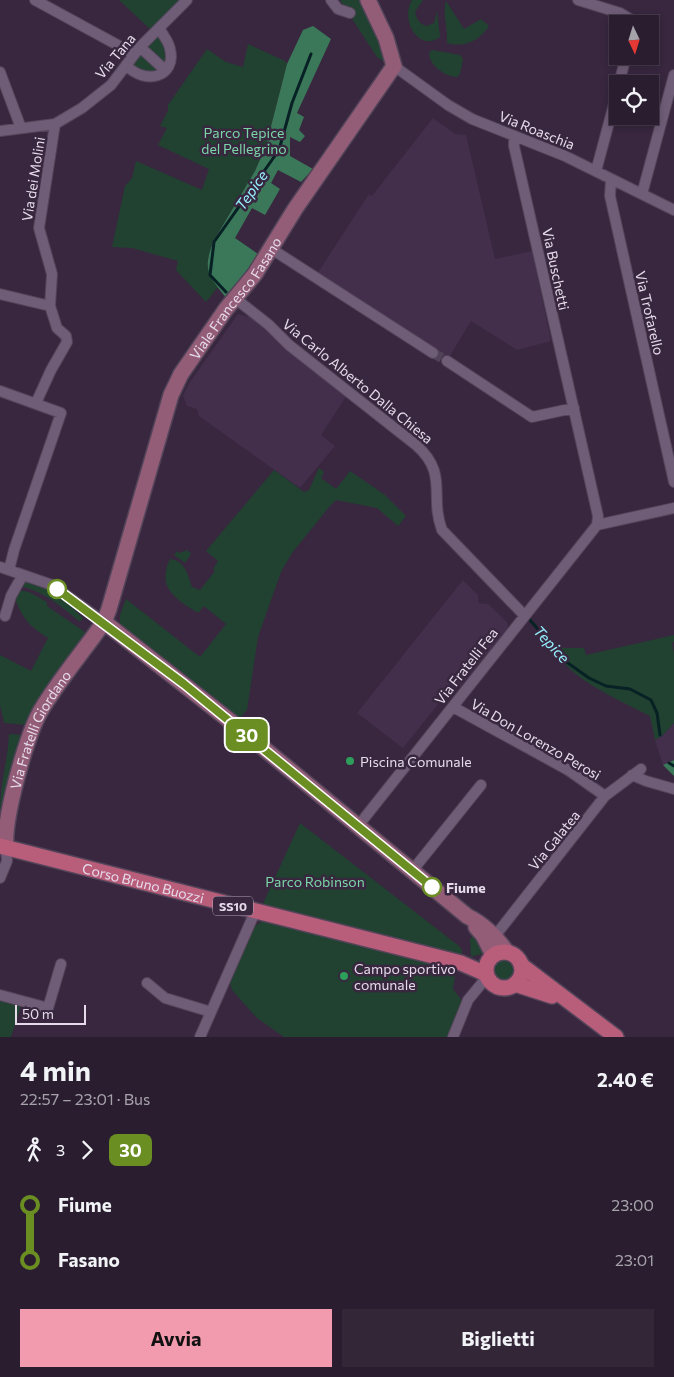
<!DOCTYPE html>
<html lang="it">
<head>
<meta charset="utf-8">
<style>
	body { margin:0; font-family:Commissioner,sans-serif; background:#322637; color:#f1f3f6; height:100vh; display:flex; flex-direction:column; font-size:19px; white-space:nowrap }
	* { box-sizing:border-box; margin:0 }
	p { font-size:16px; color:#a5a2aa }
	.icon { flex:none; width:28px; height:28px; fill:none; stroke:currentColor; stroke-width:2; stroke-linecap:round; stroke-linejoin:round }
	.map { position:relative; height:1037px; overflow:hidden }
	.panel { display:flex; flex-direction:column; background:#2a1d2f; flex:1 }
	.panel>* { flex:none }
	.badge { padding:0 10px; border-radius:8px; font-size:18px; line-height:32px }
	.needle { width:32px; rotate:176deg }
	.fabs { position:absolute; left:609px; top:15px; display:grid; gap:10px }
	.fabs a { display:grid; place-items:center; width:50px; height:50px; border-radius:0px; background:#2a1d2f; box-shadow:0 2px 8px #0003,0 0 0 1px #463b4b; font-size:25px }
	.scale { position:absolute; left:15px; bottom:12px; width:71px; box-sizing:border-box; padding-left:5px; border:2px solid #e6dbeb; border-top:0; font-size:14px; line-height:18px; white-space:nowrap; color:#e6dbeb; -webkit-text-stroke:4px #38273f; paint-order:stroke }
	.map>.badge { position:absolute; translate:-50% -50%; box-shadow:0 0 0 2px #fff }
	.legs { display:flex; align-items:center; gap:8px; height:55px; padding:0 20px; font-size:16px }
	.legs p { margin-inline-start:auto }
	.head { display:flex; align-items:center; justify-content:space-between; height:85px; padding:0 20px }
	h1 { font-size:28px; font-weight:700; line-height:38px }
	.primary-button { display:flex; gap:10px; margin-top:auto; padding:10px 20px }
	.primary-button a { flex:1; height:58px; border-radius:0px; background:#f29aae; color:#111; font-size:20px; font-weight:700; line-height:58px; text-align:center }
	.primary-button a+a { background:#322637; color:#f1f3f6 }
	ul { padding:0 20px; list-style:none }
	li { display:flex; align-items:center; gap:18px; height:55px; font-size:19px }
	li i { display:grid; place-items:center; width:8px; height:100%; margin:0 6px; background:currentColor }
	li i::after { content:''; width:12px; height:12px; margin:-6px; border:4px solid; border-radius:50%; background:#2a1d2f }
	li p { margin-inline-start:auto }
	li:first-child i { background:linear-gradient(#0000 50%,currentColor 0) }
	li:last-child i { background:linear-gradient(currentColor 50%,#0000 0) }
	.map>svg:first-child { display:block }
	.built { fill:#432f4c }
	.green { fill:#214231 }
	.forest { fill:#3b7859 }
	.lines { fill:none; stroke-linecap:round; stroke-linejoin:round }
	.stream { stroke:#072125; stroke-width:3 }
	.street-tunnel { stroke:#524259; stroke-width:10; stroke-dasharray:10 5; stroke-linecap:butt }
	.street-casing { stroke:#534459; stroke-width:12 }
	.secondary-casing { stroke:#534459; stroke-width:18 }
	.primary-casing { stroke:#534459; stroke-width:18 }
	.street { stroke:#6f5c77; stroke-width:10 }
	.secondary { stroke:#935d78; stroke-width:15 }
	.primary { stroke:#b85d7a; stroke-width:15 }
	.line-1-casing { stroke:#fff; stroke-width:11 }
	.line-1 { stroke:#6b8e23; stroke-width:8 }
	.stop-1-dot { fill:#fff; stroke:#6b8e23; stroke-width:2.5 }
	.leisure-dot { fill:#2e9e5b; stroke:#38273f; stroke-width:2 }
	.labels { text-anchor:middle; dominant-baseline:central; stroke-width:5; stroke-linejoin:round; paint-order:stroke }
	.shield { fill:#38273f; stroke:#b2a5b7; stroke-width:1 }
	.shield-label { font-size:12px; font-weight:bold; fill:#e6dbeb }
	.street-label { font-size:14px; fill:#e6dbeb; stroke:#38273f }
	.park-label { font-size:14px; fill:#7bd6a7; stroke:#38273f }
	.poi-label { font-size:14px; fill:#e6dbeb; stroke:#38273f; text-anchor:start }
	.stop-label { font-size:14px; font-weight:bold; fill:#e6dbeb; stroke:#38273f; text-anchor:start }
	.water-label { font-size:15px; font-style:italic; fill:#95f0ff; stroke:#38273f }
</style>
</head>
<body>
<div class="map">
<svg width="674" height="1037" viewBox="0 0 674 1037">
	<rect width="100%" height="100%" fill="#38273f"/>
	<path class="built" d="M 433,118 L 455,134 L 466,135 L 495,259 L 532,251 L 551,341 L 517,350 L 471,321 L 448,359 L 317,274 L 369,194 L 372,196 Z
		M 238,314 L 248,317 L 250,316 L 347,395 L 321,435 L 335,446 L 300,488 L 199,416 L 197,409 L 187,406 L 183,396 L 188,385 Z
		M 463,580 L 478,595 L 478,603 L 488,604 L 507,622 L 508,628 L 460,687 L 455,683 L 403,748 L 357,713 Z
		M 674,723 L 674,760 L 663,765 L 655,740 L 663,735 Z"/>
	<path class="green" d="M 119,0 L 180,0 L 150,29 Z
		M 340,0 L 364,0 L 370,13 L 386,63 L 377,57 Z
		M 412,0 L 423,0 L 415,12 C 417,19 418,23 426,26 L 434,23 L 437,11 L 440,37 C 418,53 400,19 412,0 Z
		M 446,1 L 464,29 L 481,19 L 489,26 C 479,41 465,48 447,43 C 448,27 442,14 446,1 Z
		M 156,29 L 171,56 L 157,76 L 126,65 Z
		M 248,44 L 285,61 L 287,64 L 266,146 L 255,171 L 213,242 C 206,260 206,272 218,287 L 206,302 L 176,270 L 178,261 L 132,248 L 112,247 L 125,186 L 132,178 L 136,161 L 202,190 L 209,169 L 158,145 L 167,128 L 160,126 L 168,111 L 168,105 L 207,49 L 226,62 L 243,67 Z
		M 432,50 L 460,55 L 463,59 L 460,74 L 457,77 C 445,77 429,65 429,53 Z
		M 319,468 L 324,472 L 321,478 L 336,489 L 350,471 L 385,495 L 406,516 L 398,526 L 377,508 L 336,500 L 330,506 L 292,553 L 281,572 L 258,637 L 247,710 L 238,720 L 120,626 L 120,615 L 126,599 L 200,657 L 226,624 L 204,606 L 198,613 C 176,599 156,588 170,559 C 185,560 188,575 192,587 L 200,590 L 215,571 L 213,569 L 218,561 L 206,551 L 274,470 L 304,492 L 309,490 Z
		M 187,550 L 191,554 L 185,563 L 174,555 L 177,551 L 180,553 Z
		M 24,583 C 46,580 69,604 83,618 L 80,622 C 61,606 46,593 21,586 Z
		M 18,590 L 29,592 L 47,602 L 47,606 L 85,632 L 27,725 L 4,723 L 0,705 L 0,655 L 31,671 L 48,638 C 31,627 22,619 15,598 Z
		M 674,635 L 674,642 L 672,643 L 674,654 L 674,723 L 663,735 L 655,740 L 650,716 C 615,698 575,682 551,648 L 584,648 L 586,655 Z
		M 9,734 L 24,735 L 0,810 C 0,784 8,760 9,734 Z
		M 300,823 L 459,946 L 462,950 L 461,957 L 262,906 Z
		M 263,921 L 456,970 L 453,989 L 463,1002 L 447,1037 L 284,1037 L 257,1018 L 232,990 L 230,983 L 255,926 Z
		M 476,933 L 484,953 L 471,957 L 470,939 Z
		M491 971a11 11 0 1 1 22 0a11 11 0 1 1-22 0Z
		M 0,999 L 21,1005 L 11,1037 L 0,1037 Z"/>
	<path class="forest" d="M 313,26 L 331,39 L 297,113 L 304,117 L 299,130 L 305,136 L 300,142 L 290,137 L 290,156 L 313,169 L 301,182 L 278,170 L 271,183 L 280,189 L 265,215 L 252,208 L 235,238 L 258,254 L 227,299 C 209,276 202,272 213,242 L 255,171 L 266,146 L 287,64 L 303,30 Z
		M 674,760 L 674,776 L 663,765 Z"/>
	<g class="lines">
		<path class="stream" d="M 226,292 L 210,275 L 214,242 L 279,150 L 292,103 L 311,54
			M 530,620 L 565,661 L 589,678 L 606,686 L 630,689 L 651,700 L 657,713 L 660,735
			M 669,763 L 674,766"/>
		<path class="street-tunnel" d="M 433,353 L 447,361"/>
		<g class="street-casing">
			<path id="street" d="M 35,0 L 134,54
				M 331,0 L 338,9 L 350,13
				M 578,0 L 620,13 L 630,19 L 632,24
				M 140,47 L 165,70
				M 126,65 C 145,86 177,77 170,49 C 169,42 164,37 161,31
				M 394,66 L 448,105 L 472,119 L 565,156 L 674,210
				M 0,72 L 21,128
				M 619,84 L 626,56
				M 0,131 L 55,124 L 82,108 L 111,85 L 140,47 L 187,0
				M 514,136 L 514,146 L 598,516 L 597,525
				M 596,171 L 618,89
				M 611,179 L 610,196 L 674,482
				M 642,194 L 674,75
				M 270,248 L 433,353
				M 0,294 L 50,306
				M 236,299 L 269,325 L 289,345 L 416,445 C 449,474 429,496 442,530 L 524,615
				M 447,361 L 532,417 L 574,408
				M 0,391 L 61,413 L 14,550 L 9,570
				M 36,403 L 51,370 L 67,342 L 66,336 L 57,328 L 50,306 L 52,274 L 39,228 L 55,124
				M 597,525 L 674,508
				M 0,567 L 52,585 L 104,622
				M 5,616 L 11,596 L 21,578
				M 453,707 L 568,770 L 605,796
				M 632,775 L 646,781 L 674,789
				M 358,826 L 597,525
				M 412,871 L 481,785
				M 0,878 L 7,861 L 6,848
				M 495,936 L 605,796 L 641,769
				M 147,983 L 165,998 L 211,1012
				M 0,995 L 48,1008 L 61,964
				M 200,1037 L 255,912
				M 453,1037 L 468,1000 L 487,977"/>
		</g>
		<g class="secondary-casing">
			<g id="secondary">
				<path d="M 104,622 L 239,728 L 467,916 C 485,925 496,937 507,952"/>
				<path id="s1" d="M 6,848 C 3,819 26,738 40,712 C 58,681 83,652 104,622 L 109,609 L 171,395 L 181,374 L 226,309 L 255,274 L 295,209 L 394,66 L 386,38 L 368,0"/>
				<path d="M 476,927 L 483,935 L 493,955"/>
			</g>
		</g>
		<g class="primary-casing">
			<g id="primary">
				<path id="s2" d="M 0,846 L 461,963 L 486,974"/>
				<circle cx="504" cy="970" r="18"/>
				<path d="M 521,965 L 616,1037"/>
				<path d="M 515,984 L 552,996"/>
			</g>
		</g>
		<use href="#street" class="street"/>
		<use href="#secondary" class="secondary"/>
		<use href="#primary" class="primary"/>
	</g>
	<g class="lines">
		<g class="line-1-casing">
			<path id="line-1" d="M 57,589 L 184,684 L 432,887"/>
		</g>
		<use href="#line-1" class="line-1"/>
	</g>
	<g class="stop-1-dot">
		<circle cx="57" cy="589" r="9"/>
		<circle cx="432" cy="887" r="9"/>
	</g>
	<g class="leisure-dot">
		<circle cx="350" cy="761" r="5"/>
		<circle cx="344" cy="976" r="5"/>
	</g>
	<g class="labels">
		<rect class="shield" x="213" y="896.5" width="40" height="19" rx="4"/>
		<g class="shield-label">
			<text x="233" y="906">SS10</text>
		</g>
		<g class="street-label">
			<text transform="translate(115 56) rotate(-50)">Via Tana</text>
			<text transform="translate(537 130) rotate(22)">Via Roaschia</text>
			<text transform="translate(33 179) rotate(-81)">Via dei Molini</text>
			<text transform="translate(556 269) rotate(78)">Via Buschetti</text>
			<text stroke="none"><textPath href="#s1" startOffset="605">Viale Francesco Fasano</textPath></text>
			<text transform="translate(650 313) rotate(77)">Via Trofarello</text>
			<text transform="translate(358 381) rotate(39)">Via Carlo Alberto Dalla Chiesa</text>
			<text transform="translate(466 666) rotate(-52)">Via Fratelli Fea</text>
			<text stroke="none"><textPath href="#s1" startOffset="125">Via Fratelli Giordano</textPath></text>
			<text transform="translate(536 739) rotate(30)">Via Don Lorenzo Perosi</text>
			<text transform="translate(554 840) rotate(-51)">Via Galatea</text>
			<text stroke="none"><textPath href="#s2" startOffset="148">Corso Bruno Buozzi</textPath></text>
		</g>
		<g class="park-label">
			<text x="244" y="132">Parco Tepice<tspan x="244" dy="16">del Pellegrino</tspan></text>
			<text x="315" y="881">Parco Robinson</text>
		</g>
		<g class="poi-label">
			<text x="360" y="761">Piscina Comunale</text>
			<text x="354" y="968">Campo sportivo<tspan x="354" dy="16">comunale</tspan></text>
		</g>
		<g class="stop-label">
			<text x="446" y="887">Fiume</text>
		</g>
		<g class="water-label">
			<text transform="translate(251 190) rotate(-55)">Tepice</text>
			<text transform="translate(552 644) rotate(47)">Tepice</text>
		</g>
	</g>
</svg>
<div class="fabs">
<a><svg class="needle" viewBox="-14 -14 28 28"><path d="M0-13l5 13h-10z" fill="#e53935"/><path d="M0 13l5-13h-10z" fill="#a5a2aa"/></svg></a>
<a><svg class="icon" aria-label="locate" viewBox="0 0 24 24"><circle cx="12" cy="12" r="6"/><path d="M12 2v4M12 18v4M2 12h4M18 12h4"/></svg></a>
</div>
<div class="scale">50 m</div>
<b class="badge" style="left:247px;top:735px;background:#6b8e23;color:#fff">30</b>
</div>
<section class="panel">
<div class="head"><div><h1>4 min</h1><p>22:57 – 23:01 · Bus</p></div><b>2.40 €</b></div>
<div class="legs"><svg class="icon" aria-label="walk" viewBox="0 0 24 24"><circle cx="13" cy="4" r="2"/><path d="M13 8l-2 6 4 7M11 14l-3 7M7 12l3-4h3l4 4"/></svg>3<svg class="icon" aria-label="forward" viewBox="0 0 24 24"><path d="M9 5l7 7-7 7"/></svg><b class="badge" style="background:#6b8e23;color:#fff">30</b></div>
<ul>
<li><i style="color:#6b8e23"></i><b>Fiume</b><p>23:00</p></li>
<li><i style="color:#6b8e23"></i><b>Fasano</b><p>23:01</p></li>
</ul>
<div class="primary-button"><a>Avvia</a><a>Biglietti</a></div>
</section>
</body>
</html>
